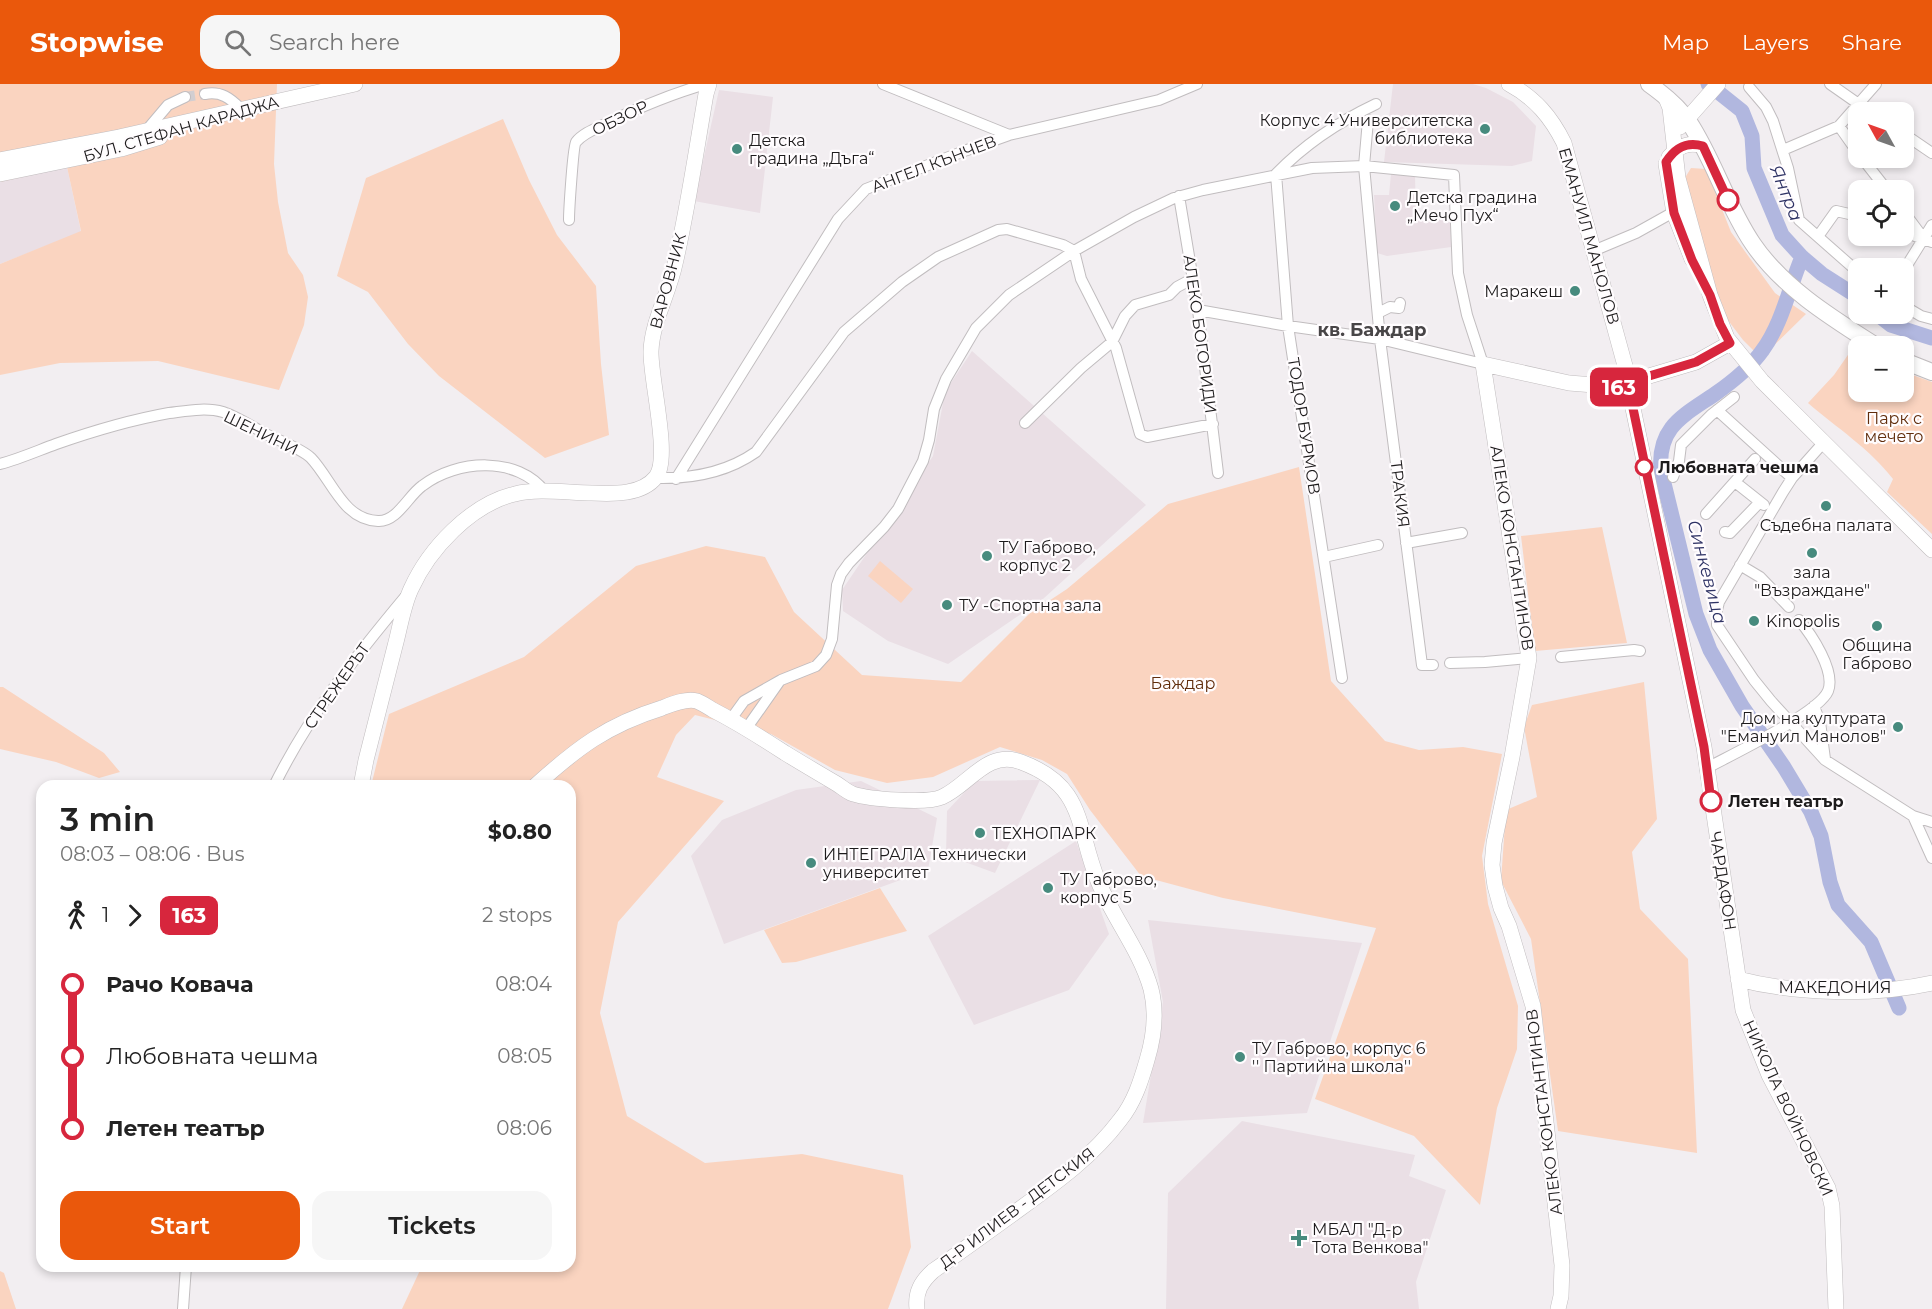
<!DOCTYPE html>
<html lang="en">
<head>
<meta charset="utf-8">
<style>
	body { margin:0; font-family:Montserrat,sans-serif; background:#f6f6f6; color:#222; height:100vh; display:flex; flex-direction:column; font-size:22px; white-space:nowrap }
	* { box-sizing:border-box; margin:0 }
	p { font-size:20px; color:#767676 }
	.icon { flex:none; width:33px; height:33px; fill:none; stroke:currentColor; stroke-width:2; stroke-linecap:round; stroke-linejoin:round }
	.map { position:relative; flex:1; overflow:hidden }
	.panel { position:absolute; left:36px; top:696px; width:540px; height:492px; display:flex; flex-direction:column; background:#fff; border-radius:18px; box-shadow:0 3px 9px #0003 }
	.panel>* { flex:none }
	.badge { padding:0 12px; border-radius:9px; font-size:21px; line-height:39px }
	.needle { width:39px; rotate:310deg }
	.fabs { position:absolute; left:1848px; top:18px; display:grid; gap:12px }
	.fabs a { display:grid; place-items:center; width:66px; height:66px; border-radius:12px; background:#fff; box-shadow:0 3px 9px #0003; font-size:30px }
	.map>.badge { position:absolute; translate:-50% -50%; box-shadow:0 0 0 3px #fff }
	.legs { display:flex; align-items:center; gap:9px; height:66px; padding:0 24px; font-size:20px }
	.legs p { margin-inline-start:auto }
	.headline { display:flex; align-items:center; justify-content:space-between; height:102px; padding:0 24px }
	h1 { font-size:33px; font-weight:600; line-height:45px }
	.button { display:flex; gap:12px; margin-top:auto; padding:12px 24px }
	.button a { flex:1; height:69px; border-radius:18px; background:#ea580c; color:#fff; font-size:24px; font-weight:600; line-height:69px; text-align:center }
	.button a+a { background:#f6f6f6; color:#222 }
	ul { padding:0 24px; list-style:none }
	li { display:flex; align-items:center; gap:21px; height:72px; font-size:22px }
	li i { display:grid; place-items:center; width:9px; height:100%; margin:0 8px; background:currentColor }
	li i::after { content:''; width:15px; height:15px; margin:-8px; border:4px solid; border-radius:50%; background:#fff }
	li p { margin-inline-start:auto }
	li:first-child i { background:linear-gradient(#0000 50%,currentColor 0) }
	li:last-child i { background:linear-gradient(currentColor 50%,#0000 0) }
	header { display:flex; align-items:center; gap:36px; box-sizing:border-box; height:84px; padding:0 30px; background:#ea580c; color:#fff }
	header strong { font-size:28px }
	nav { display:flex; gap:33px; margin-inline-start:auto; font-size:21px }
	.search { width:420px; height:54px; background:#f6f6f6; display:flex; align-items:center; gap:15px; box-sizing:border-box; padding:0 21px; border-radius:18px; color:#767676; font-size:22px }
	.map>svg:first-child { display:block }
	.built { fill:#eadfe5 }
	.green { fill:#fad4c0 }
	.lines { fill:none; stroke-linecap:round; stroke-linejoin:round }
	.river { stroke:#b1b7df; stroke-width:15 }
	.street-tunnel { stroke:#d2ced1; stroke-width:10; stroke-dasharray:10 5; stroke-linecap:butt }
	.street-casing { stroke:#c1bdbf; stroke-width:12 }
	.secondary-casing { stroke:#c1bdbf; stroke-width:16 }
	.primary-casing { stroke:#c1bdbf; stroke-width:18 }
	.street { stroke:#fff; stroke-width:10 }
	.secondary { stroke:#fff; stroke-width:15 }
	.primary { stroke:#fff; stroke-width:16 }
	.line-1-casing { stroke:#fff; stroke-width:14 }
	.line-1 { stroke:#d7263d; stroke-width:9 }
	.poi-dot { fill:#478b7e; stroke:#fffcfe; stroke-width:2 }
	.stop-1-dot { fill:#fff; stroke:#d7263d; stroke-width:3 }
	.labels { text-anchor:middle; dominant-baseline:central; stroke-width:4.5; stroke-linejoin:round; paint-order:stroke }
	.street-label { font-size:16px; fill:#1d1b1c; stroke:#fffcfe }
	.poi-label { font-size:16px; fill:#1d1b1c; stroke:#fffcfe; text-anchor:start }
	.park-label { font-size:16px; fill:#612d0c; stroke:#fffcfe }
	.stop-label { font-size:16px; font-weight:bold; fill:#1d1b1c; stroke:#fffcfe; text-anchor:start }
	.water-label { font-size:18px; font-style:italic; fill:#2f3365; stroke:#fffcfe }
	.neighbourhood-label { font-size:18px; font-weight:bold; fill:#484547; stroke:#fffcfe }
</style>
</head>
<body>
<header>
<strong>Stopwise</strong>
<div class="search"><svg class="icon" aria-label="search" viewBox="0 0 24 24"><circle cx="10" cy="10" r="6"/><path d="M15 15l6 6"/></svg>Search here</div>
<nav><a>Map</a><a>Layers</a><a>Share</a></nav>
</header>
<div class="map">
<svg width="1932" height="1225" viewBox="0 0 1932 1225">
	<rect width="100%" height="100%" fill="#f2eef1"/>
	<path class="built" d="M 1393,0 L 1473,0 L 1486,4 L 1513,18 L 1536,42 L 1532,77 L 1512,82 L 1384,78 Z
		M 719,6 L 773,13 L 760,129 L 694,117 Z
		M 67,83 L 81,148 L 0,180 L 0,98 Z
		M 1391,90 L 1415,91 L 1416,133 L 1450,133 L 1451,163 L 1387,172 L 1377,169 L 1374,111 L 1389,111 Z
		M 972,267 L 1146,421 L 1043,515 L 948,580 L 888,557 L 843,527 L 842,506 L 933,372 L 945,308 Z
		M 1040,696 L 995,789 L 946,771 L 947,727 L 975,697 Z
		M 861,697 L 937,734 L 928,786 L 724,860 L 691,772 L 722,736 L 796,706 Z
		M 1076,757 L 1109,850 L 1069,906 L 974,941 L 928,852 Z
		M 1148,836 L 1362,859 L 1307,1029 L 1143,1039 L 1163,918 Z
		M 1242,1037 L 1415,1071 L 1409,1092 L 1446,1106 L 1416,1198 L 1419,1225 L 1166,1225 L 1168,1109 Z"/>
	<path class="green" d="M 0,0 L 277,0 L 274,80 L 278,118 L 288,169 L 303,191 L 308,213 L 304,241 L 279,306 L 158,277 L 60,279 L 0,291 L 0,180 L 81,147 L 67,83 L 0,98 Z
		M 503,35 L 529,96 L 557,151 L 596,202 L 601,280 L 609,351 L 545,374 L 439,292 L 408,260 L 368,208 L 337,192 L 366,94 Z
		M 1691,84 L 1706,85 L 1731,148 L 1775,209 L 1806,230 L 1761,274 L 1743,256 L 1727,235 L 1715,202 L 1683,97 Z
		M 1850,268 L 1858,272 L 1858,308 L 1904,308 L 1904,288 L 1932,298 L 1932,450 L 1887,408 L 1893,395 C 1870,365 1837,344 1808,319 L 1834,291 Z
		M 1299,383 L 1331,597 L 1385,657 L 1419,666 L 1463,663 L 1502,670 L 1482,772 L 1488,820 L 1518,922 L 1517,965 L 1497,1024 L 1480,1121 L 1414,1052 L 1315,1015 L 1376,844 L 1223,814 L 1141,792 L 1090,726 L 1067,690 L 1042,676 L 1000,663 L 933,693 L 887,699 L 835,686 L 771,650 L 695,631 L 676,651 L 657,693 L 724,717 L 618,838 L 600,929 L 627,1032 L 705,1079 L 802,1070 L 903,1091 L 911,1163 L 888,1225 L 402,1225 L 422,1182 L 570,1182 L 570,702 L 371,702 L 389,630 L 524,573 L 636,482 L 706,462 L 765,473 L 794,528 L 862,591 L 961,598 L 1029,530 L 1067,505 L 1168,420 Z
		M 1602,443 L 1627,559 L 1535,567 L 1521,452 Z
		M 880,477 L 913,505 L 901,519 L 868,492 Z
		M 1644,598 L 1657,735 L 1632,768 L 1640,825 L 1688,875 L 1697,1069 L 1558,1047 L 1531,855 L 1501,797 L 1506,726 L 1537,713 L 1524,643 L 1532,621 Z
		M 0,603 L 3,603 L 104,669 L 120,688 L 99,694 L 56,678 L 0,665 Z
		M 880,804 L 907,847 L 796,878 L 782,879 L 764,846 Z
		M 0,1187 L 4,1189 L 16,1225 L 0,1225 Z"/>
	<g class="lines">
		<path class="river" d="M 1708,0 L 1742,27 L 1752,52 L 1754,84 L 1782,151 L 1802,173 L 1822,190 L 1858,213
			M 1802,173 C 1789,204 1782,240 1762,267 C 1750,284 1732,298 1715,310 C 1683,332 1657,343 1661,387 L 1696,530 L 1710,566 L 1742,622 L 1784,683 L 1811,728 L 1821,752 L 1830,798 L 1838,821 L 1871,858 L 1899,924
			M 1877,230 L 1891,241 L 1932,254"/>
		<path class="street-tunnel" d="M 185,13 L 205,10"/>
		<g class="street-casing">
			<path id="street" d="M 883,0 L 1009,51
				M 1830,0 L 1870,28
				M 1749,3 L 1766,23 L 1773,37 L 1788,84 L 1799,136 L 1858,188
				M 205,10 C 221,7 230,14 241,25
				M 1368,36 L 1364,82 L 1380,255 L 1422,581 L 1433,581
				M 1839,42 L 1858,69
				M 146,47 L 168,21 L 185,13
				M 1904,50 L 1932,69
				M 1783,66 L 1839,42 L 1876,0
				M 1862,74 L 1887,106
				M 1179,112 L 1198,226 L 1218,389
				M 1904,128 L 1924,155
				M 569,136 C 569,127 573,62 576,58 C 583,49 597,44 607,39 C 640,23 671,10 706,0
				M 1904,148 L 1932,158
				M 1819,151 L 1836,127 L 1858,132
				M 1593,167 L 1636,149 L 1679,125
				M 1904,186 L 1932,141
				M 1904,222 L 1921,232 L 1932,235
				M 1198,226 L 1288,242 L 1380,255 L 1483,280
				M 1378,229 L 1390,223 L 1399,224 L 1400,219
				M 1717,326 L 1792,394
				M 1025,339 L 1081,284 L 1112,258 L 1125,232 L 1135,221 L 1169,211 L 1177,203 L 1192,195
				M 1824,358 L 1792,394 L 1783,408 L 1719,518 L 1717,526 L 1717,541 L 1754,596 L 1771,617 L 1825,676 L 1913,732 L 1932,774
				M 0,380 C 19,375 37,367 56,360 C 93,347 130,336 169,329 C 186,327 206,323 223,328 C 238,333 254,344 268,351 C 280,357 302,365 311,374 C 332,396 343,436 378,437 C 397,438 408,412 422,402 C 457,375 518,372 545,408
				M 1673,393 L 1679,377 L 1681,361 L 1711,331 L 1734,313
				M 656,394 C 692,395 726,389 756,368 L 844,248 L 902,198 L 938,173 L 998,146 L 1007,145 L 1063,161 L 1074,167 L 1081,195 L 1116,264 L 1140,350 L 1147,353 L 1213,340
				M 676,395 L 838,135 L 866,105 L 967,66 L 1009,51 L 1159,16 L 1197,0
				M 1735,398 L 1764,421
				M 1706,430 L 1755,375
				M 1725,448 L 1730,449 L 1760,418
				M 1406,459 L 1462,449
				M 1324,473 L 1378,461
				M 1740,481 L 1760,493 L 1789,523
				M 1561,573 L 1634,566 L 1640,567
				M 1450,579 L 1485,578 L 1529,574
				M 1342,594 L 1288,242 L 1276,90 C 1305,60 1338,38 1376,20
				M 1814,622 L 1820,638 L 1825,675
				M 731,635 L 744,617 L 781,596 L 816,582 L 826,571 L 832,555 L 837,501 L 841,490 L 849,479 L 884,443 L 898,425 L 923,377 L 929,356 L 934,325 L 946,295 L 976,244 L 1009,211 L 1074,167 L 1134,133 L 1174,114 L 1203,106 L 1312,84 L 1364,82 L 1454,91 L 1458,189 L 1467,231 L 1483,280
				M 746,645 L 779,598
				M 1707,684 C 1731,671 1819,629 1828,607 C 1836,587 1811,550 1799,536
				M 274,702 C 309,631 355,573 405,513
				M 1913,732 L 1932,738
				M 183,1225 L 186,1182"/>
		</g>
		<g class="secondary-casing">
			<path id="secondary" d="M 1509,0 C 1535,14 1551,33 1564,59 L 1627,289
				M 1666,14 L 1670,24 L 1678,94 L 1710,211 L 1727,254 L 1762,297 L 1932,466
				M 1680,43 L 1718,0
				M 1669,73 C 1678,63 1688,57 1703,62
				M 0,76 L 119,53 L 355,0
				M 1666,80 L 1674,129 L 1692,175
				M 0,90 L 121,65 L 160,53
				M 1639,295 L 1696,278 L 1730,259
				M 1630,310 L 1704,663 L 1743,926 L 1769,991 L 1828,1104 L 1832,1122 L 1836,1225
				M 361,702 L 366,676 C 376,638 385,600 395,562 C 400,544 403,522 411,505 C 429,465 471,420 515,410 C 538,404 569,409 592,409 C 613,410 642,411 656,393 C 671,374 650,294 651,267 C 652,238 669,209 675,180 C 688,124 696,67 706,10 L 709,0
				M 535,702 C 577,664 607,641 662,624 C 672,620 686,614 697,617 C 702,619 708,623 713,626 C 738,639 762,654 785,669 C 803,680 820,690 837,700 C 842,703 847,708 853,710 C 869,715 927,720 942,713 C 969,701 987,665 1021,678 C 1086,702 1076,743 1098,797 C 1113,834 1140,866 1151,905 C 1157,929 1154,953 1147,976 C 1141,997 1134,1019 1120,1036 C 1093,1072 1057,1098 1021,1124 C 992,1145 963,1166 933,1187 C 921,1198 915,1208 917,1225
				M 1738,895 C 1795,910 1874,912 1932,899
				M 1558,1225 L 1561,1212 L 1562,1181 L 1533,922 L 1509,842 L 1501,824 L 1495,802 L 1492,781 L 1494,759 L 1512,673 L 1529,574 L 1483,280 L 1569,299 L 1619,303"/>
		</g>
		<g class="primary-casing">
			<path id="primary" d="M 1649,0 C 1663,10 1679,23 1689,38 C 1714,76 1727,122 1753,160 C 1783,204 1832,234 1876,262
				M 1904,277 L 1932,288"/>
		</g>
		<use href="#street" class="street"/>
		<use href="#secondary" class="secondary"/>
		<use href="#primary" class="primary"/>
	</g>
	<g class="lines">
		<g class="line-1-casing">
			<path id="line-1" d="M 1711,717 L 1704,663 L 1630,310 L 1623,309 L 1618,299 C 1621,288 1632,285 1639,295 L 1696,278 L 1730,259 L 1720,240 L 1710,211 L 1692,176 L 1674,129 L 1666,78 C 1675,64 1686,57 1703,62 L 1728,116"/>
		</g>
		<use href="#line-1" class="line-1"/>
	</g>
	<g class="poi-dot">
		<circle cx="1485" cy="45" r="6"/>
		<circle cx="737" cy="65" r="6"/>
		<circle cx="1395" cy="122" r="6"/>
		<circle cx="1575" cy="207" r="6"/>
		<circle cx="1826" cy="422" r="6"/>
		<circle cx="1812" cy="469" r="6"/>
		<circle cx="987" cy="472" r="6"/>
		<circle cx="947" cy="521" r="6"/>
		<circle cx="1754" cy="537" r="6"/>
		<circle cx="1877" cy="542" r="6"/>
		<circle cx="1898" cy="643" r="6"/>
		<circle cx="980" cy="749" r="6"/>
		<circle cx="811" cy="779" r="6"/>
		<circle cx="1048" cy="804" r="6"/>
		<circle cx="1240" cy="973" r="6"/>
		<path d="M1296 1145h6v6h6v6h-6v6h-6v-6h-6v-6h6z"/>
	</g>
	<g class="stop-1-dot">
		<circle cx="1728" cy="116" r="10"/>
		<circle cx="1644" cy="383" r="8"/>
		<circle cx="1711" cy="717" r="10"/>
	</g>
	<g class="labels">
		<g class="street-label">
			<text transform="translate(620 34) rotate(-26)">ОБЗОР</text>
			<text transform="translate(181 45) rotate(-16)">БУЛ. СТЕФАН КАРАДЖА</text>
			<text transform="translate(934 80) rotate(-21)">АНГЕЛ КЪНЧЕВ</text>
			<text transform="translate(1589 152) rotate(74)">ЕМАНУИЛ МАНОЛОВ</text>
			<text transform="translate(668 197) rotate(-75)">ВАРОВНИК</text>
			<text transform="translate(1200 250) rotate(82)">АЛЕКО БОГОРИДИ</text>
			<text transform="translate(1304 342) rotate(81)">ТОДОР БУРМОВ</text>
			<text transform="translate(261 349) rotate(26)">ШЕНИНИ</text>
			<text transform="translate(1400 410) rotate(83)">ТРАКИЯ</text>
			<text transform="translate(1512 464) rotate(81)">АЛЕКО КОНСТАНТИНОВ</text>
			<text transform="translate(337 602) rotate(-55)">СТРЕЖЕРЪТ</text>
			<text transform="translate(1723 797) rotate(81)">ЧАРДАФОН</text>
			<text x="1835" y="903">МАКЕДОНИЯ</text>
			<text transform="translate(1788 1024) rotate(65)">НИКОЛА ВОЙНОВСКИ</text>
			<text transform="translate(1544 1028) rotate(-97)">АЛЕКО КОНСТАНТИНОВ</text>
			<text transform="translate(1017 1124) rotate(-37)">Д-Р ИЛИЕВ - ДЕТСКИЯ</text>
		</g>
		<g class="poi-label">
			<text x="1473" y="36" text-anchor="end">Корпус 4 Университетска<tspan x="1473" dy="18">библиотека</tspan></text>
			<text x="749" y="56">Детска<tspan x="749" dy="18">градина „Дъга“</tspan></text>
			<text x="1407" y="113">Детска градина<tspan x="1407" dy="18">„Мечо Пух“</tspan></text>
			<text x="1563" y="207" text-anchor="end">Маракеш</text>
			<text x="1826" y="441" text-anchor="middle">Съдебна палата</text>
			<text x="999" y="463">ТУ Габрово,<tspan x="999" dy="18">корпус 2</tspan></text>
			<text x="1812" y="488" text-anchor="middle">зала<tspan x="1812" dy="18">"Възраждане"</tspan></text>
			<text x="959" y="521">ТУ -Спортна зала</text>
			<text x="1766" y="537">Kinopolis</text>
			<text x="1877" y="561" text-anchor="middle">Община<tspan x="1877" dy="18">Габрово</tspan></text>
			<text x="1886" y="634" text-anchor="end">Дом на културата<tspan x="1886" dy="18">"Емануил Манолов"</tspan></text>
			<text x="992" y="749">ТЕХНОПАРК</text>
			<text x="823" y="770">ИНТЕГРАЛА Технически<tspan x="823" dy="18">университет</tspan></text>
			<text x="1060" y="795">ТУ Габрово,<tspan x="1060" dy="18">корпус 5</tspan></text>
			<text x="1252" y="964">ТУ Габрово, корпус 6<tspan x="1252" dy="18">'' Партийна школа''</tspan></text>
			<text x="1312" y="1145">МБАЛ "Д-р<tspan x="1312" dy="18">Тота Венкова"</tspan></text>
		</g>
		<g class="park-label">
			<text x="1894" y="334">Парк с<tspan x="1894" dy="18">мечето</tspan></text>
			<text x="1183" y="599">Баждар</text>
		</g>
		<g class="stop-label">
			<text x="1658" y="383">Любовната чешма</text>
			<text x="1728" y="717">Летен театър</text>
		</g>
		<g class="water-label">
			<text transform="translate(1786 109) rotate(68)">Янтра</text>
			<text transform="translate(1707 488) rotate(75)">Синкевица</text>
		</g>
		<g class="neighbourhood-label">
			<text x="1372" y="246">кв. Баждар</text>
		</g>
	</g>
</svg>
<div class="fabs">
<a><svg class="needle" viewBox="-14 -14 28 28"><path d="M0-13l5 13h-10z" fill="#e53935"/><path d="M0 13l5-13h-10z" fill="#767676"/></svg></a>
<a><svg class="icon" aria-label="locate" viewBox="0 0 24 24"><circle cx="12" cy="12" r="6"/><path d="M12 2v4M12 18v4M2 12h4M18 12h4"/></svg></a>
<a>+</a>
<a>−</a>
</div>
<b class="badge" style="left:1619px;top:303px;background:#d7263d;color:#fff">163</b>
<section class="panel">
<div class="headline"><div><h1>3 min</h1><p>08:03 – 08:06 · Bus</p></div><b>$0.80</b></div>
<div class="legs"><svg class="icon" aria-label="walk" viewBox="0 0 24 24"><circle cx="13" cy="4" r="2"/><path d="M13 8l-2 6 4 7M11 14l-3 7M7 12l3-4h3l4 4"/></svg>1<svg class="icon" aria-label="forward" viewBox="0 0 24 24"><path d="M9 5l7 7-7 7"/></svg><b class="badge" style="background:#d7263d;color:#fff">163</b><p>2 stops</p></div>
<ul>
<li><i style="color:#d7263d"></i><b>Рачо Ковача</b><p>08:04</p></li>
<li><i style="color:#d7263d"></i><span>Любовната чешма</span><p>08:05</p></li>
<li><i style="color:#d7263d"></i><b>Летен театър</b><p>08:06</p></li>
</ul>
<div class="button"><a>Start</a><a>Tickets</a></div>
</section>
</div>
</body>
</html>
